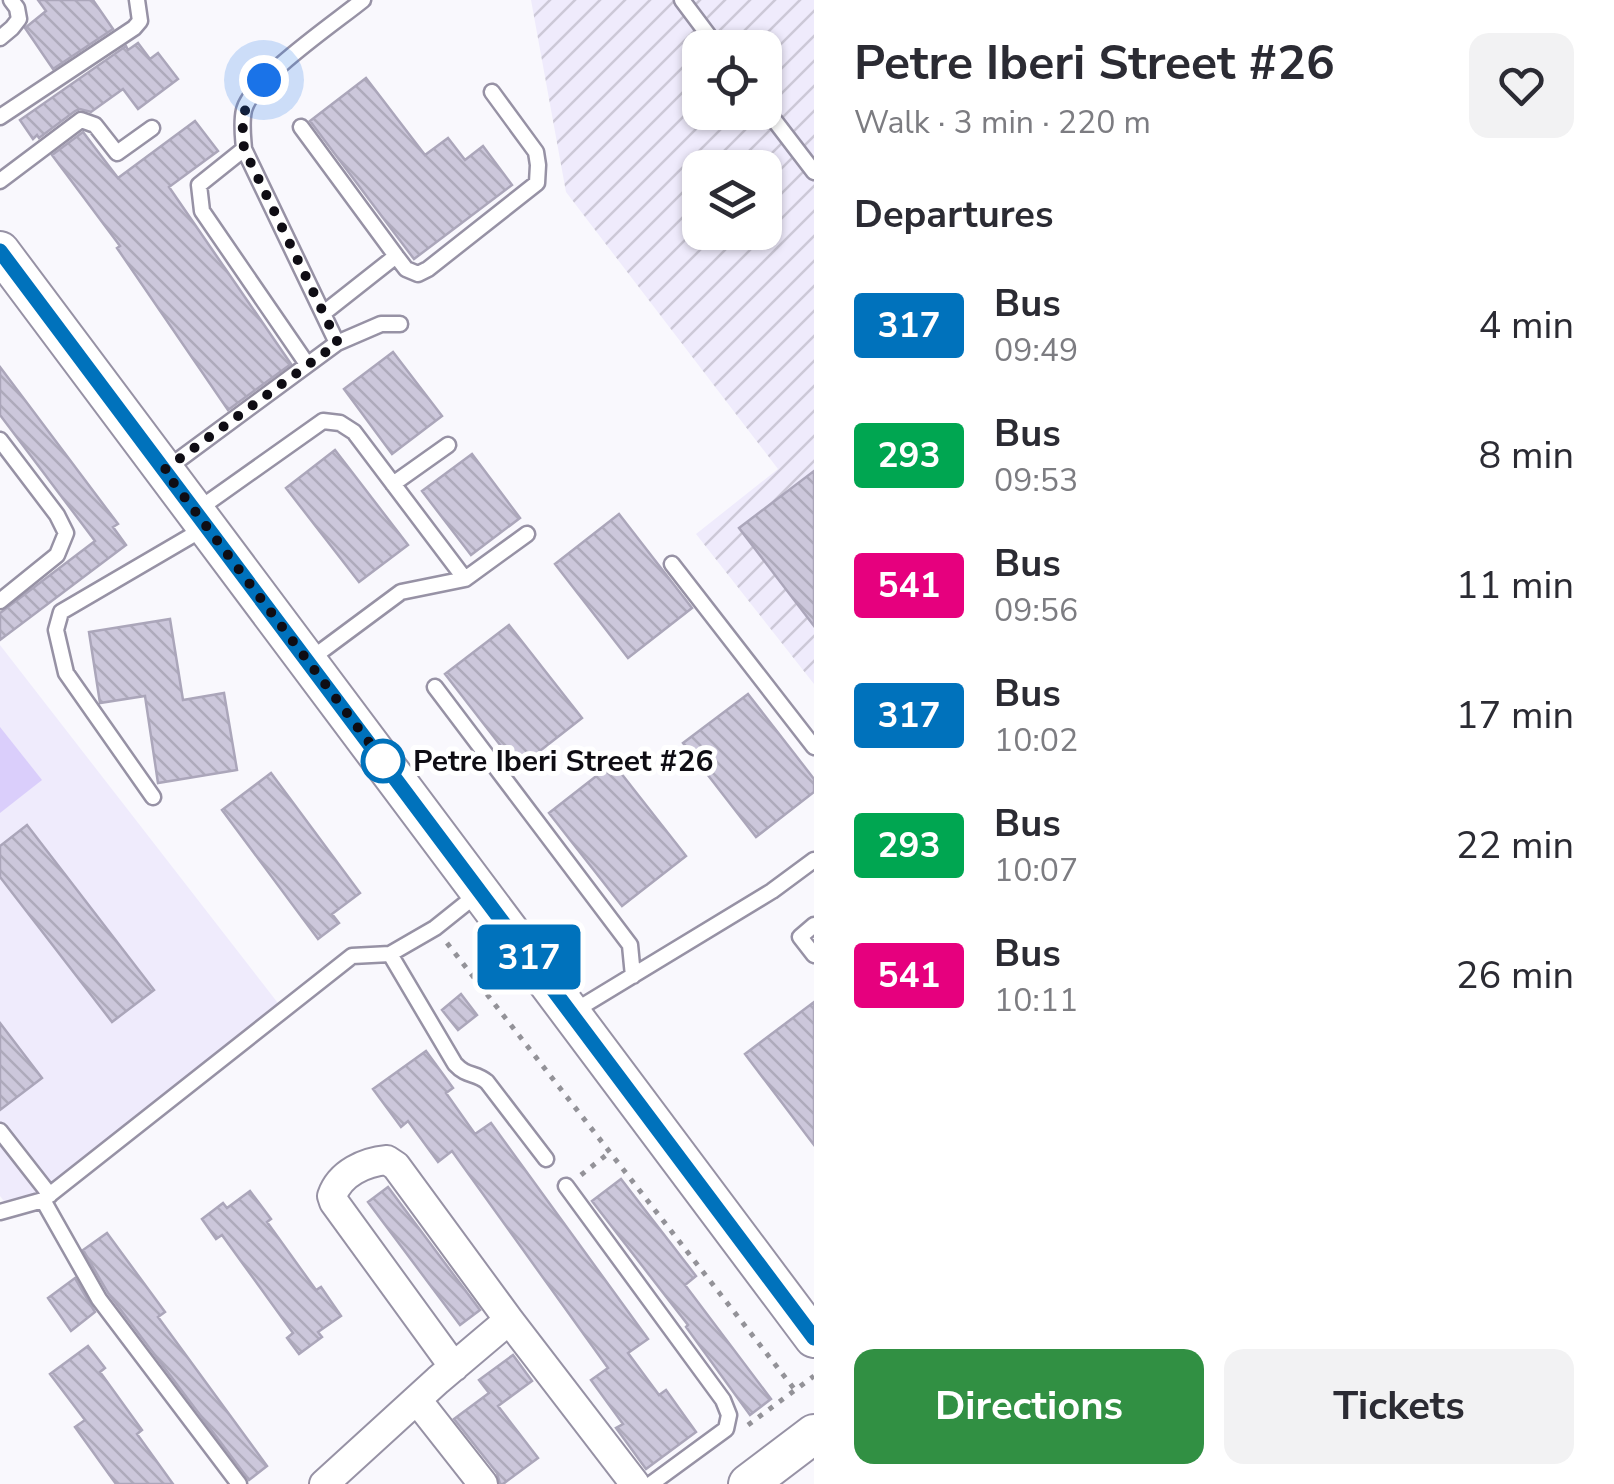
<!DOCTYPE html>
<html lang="en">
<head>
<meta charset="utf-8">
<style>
	body { margin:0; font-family:"Nunito Sans",sans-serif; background:#f2f2f3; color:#2b2b33; height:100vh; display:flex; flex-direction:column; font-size:38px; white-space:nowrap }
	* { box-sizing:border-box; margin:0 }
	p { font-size:32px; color:#7c7c81 }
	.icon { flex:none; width:55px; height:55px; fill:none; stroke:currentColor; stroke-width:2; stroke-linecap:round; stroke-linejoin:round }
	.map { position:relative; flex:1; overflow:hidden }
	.panel { display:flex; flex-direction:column; background:#fff; width:800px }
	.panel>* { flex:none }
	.badge { padding:0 20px; border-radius:8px; font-size:35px; line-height:65px }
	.fabs { position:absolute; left:682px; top:30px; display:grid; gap:20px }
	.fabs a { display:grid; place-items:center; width:100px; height:100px; border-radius:20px; background:#fff; box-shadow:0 2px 8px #0004; font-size:50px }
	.you { position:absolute; width:50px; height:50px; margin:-25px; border:8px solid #fff; border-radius:50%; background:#1a73e8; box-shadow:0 0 0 15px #1a73e833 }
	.map>.badge { position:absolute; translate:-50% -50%; box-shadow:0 0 0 5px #fff }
	h2 { padding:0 40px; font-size:38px; line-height:90px }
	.round { display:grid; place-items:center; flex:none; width:105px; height:105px; border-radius:20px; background:#f2f2f3 }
	.head { display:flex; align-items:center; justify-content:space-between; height:170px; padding:0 40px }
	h1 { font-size:48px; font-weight:700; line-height:75px }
	.action { display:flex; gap:20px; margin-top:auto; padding:20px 40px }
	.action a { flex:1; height:115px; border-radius:20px; background:#319043; color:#fff; font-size:40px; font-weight:700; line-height:115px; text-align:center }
	.action a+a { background:#f2f2f3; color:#2b2b33 }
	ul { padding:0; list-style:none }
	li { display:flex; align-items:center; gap:30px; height:130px; padding:0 40px }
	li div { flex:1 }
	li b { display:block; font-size:38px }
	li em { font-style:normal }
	li .badge { min-width:110px; font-weight:700; text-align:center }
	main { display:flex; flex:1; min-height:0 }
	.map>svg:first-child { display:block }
	.built { fill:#efebfc }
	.industrial { fill:url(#industrial-furrows); fill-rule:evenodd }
	.pitch { fill:#dacefb }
	.building { fill:url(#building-back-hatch); stroke:#aba6ba; stroke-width:2.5 }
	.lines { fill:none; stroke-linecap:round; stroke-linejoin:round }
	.lane-casing { stroke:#9792a5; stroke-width:19 }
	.street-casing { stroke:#9792a5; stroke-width:32 }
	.secondary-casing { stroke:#9792a5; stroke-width:42 }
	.path { stroke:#939298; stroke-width:5; stroke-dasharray:5 8; stroke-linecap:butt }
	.lane { stroke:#fff; stroke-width:14 }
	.street { stroke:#fff; stroke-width:28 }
	.secondary { stroke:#fff; stroke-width:38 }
	.line-casing { stroke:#fff; stroke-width:22 }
	.line { stroke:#0072bc; stroke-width:15 }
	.walk { stroke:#0f0d14; stroke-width:10; stroke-dasharray:0 18 }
	.stop-dot { fill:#fff; stroke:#0072bc; stroke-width:5 }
	.labels { text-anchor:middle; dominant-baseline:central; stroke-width:10; stroke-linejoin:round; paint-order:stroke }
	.stop-label { font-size:30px; font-weight:bold; fill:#0f0d14; stroke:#fff; text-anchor:start }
</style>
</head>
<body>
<main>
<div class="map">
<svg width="814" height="1484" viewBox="0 0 814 1484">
	<defs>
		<pattern id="industrial-furrows" width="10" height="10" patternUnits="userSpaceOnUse" patternTransform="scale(2.5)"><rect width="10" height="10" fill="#efebfc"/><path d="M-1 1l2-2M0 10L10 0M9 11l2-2" fill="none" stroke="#ccc8d7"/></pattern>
		<pattern id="building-back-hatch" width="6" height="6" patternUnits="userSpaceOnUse" patternTransform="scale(2.5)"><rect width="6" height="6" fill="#ccc7db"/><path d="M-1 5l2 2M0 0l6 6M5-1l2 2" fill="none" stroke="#aeaabb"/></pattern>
	</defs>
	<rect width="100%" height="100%" fill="#f9f8fd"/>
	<path class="built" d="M 0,645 L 281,1007 L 14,1214 L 0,1196 Z"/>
	<path class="industrial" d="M 531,0 L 814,0 L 814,684 L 696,534 L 778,469 L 566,192 ZM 700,48 L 765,48 L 765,112 L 700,112 ZM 700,168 L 765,168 L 765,232 L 700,232 Z"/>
	<path class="pitch" d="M 0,727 L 42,780 L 0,813 Z"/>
	<path class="building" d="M 38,0 L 93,0 L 113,29 L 53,69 L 25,28 L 46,11 Z
		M 138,43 L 150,59 L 158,53 L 178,79 L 138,109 L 123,89 L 91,112 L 80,109 L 75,111 L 39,138 L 37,135 L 33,139 L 20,120 L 126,46 L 128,50 Z
		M 366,78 L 425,155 L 448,138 L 465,160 L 483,146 L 512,185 L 414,259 L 310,121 Z
		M 195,121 L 218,151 L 169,187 L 291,364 L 228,410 L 117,248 L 120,246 L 52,155 L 83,132 L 118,178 Z
		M 393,352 L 442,416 L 392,454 L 344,389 Z
		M 0,367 L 118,524 L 113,527 L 126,545 L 0,640 L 0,613 L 95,541 L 0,415 Z
		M 335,450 L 408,545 L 359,582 L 286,488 Z
		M 472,454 L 520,518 L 471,555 L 422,491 Z
		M 814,471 L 814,626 L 739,528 Z
		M 619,514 L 692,608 L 628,658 L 555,564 Z
		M 170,619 L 183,700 L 224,693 L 237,770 L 158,783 L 145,696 L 100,703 L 89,632 Z
		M 509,625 L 582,718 L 518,768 L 445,674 Z
		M 748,694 L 814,779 L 814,792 L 756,837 L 683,743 Z
		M 613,763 L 686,856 L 622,906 L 549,813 Z
		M 271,773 L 360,893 L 332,914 L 339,923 L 318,939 L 222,810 Z
		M 27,825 L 154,990 L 112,1022 L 0,877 L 0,846 Z
		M 461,994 L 477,1015 L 458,1030 L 442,1010 Z
		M 814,1002 L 814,1145 L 745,1054 Z
		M 0,1023 L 42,1078 L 0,1110 Z
		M 426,1051 L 453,1088 L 446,1093 L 475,1134 L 491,1123 L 648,1339 L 628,1353 L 659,1395 L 666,1390 L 696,1432 L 646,1469 L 616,1428 L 623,1424 L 591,1380 L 608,1368 L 452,1151 L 438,1162 L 408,1121 L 401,1127 L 373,1089 Z
		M 621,1179 L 696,1276 L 685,1285 L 771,1399 L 750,1415 L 686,1327 L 688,1325 L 592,1201 Z
		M 388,1187 L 480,1310 L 460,1325 L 368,1202 Z
		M 250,1191 L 271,1219 L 267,1222 L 316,1290 L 321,1287 L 341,1316 L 318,1332 L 322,1337 L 299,1354 L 287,1338 L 293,1333 L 222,1235 L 216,1239 L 202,1219 L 223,1203 L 227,1208 Z
		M 107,1233 L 165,1312 L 158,1317 L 267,1466 L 249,1480 L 108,1293 L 83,1250 Z
		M 75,1278 L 95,1312 L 71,1331 L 48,1298 Z
		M 88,1346 L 105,1368 L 100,1372 L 142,1430 L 137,1434 L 173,1484 L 116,1484 L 75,1427 L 85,1420 L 50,1374 Z
		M 513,1355 L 532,1381 L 498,1406 L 538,1458 L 503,1484 L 500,1484 L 497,1473 L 454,1419 L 489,1393 L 479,1380 Z"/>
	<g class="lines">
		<g class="lane-casing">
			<path id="lane" d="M 682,0 L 718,48
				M 0,38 L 12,28 L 19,19 L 17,8 L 11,0
				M 765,108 L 814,172
				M 0,117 L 134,28 L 140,21 L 137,0
				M 301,127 L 396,256
				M 244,149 L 199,185 L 202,211 L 307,364
				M 0,181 L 81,120 L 95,125 L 117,153 L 152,128
				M 325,312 L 396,256 L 406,269 L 418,274 L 428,269 L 537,183 L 538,165 L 536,152 L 492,92
				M 337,343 L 381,324 L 400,324
				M 0,440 L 57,515 L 66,533 L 57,555 L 0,601
				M 165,470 L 337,343 L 244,149 C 243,136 241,123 244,110 C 252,79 336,22 363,0
				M 393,484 L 448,445
				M 196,511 L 323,421 L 340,423 L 354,432 L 465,579
				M 672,564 L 814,747
				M 308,661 L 401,592 L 465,579 L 527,534
				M 435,687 L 630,945 L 633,976
				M 153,797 L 66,673 L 56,630 L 61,612 L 203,529
				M 814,925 L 800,937 L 814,955
				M 390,954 L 455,1064 C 467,1077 475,1072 487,1082 L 546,1159
				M 571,1013 L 772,891 L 814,860
				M 0,1131 L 50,1195
				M 566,1186 L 723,1400 L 729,1415 L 726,1429 L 651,1484
				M 0,1212 L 43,1200
				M 239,1484 L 99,1299 L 43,1200 L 352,956 L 390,954 L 435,928 L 480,892"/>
		</g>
		<g class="street-casing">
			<path id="street" d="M 454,1367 L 334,1202 L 332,1196 C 340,1173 365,1162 387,1160 L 396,1166 L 509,1320 L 635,1484
				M 417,1400 L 483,1484
				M 324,1484 L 438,1380 L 509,1320"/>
		</g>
		<g class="secondary-casing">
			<path id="secondary" d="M 0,251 L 814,1338
				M 748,1484 L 814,1434"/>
		</g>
		<path class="path" d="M 447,943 L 795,1390
			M 581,1175 L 610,1152
			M 748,1425 L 814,1376"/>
		<use href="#lane" class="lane"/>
		<use href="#street" class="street"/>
		<use href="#secondary" class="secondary"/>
	</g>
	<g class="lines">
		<g class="line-casing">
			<path id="line" d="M 0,251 L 814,1338"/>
		</g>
		<use href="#line" class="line"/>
		<path class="walk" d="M 264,80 C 242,110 241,112 244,149 L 338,343 L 164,470 L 383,761"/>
	</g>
	<circle class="stop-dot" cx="383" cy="761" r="20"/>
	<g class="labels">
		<g class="stop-label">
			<text x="413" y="761">Petre Iberi Street #26</text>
		</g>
	</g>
</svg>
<div class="fabs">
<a><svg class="icon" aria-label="locate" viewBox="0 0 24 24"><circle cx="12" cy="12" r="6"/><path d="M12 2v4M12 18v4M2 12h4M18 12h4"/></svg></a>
<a><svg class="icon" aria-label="layers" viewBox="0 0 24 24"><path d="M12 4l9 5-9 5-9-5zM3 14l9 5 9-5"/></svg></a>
</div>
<div class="you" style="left:264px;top:80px"></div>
<b class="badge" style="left:529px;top:957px;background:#0072bc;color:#fff">317</b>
</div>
<section class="panel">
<div class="head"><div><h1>Petre Iberi Street #26</h1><p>Walk · 3 min · 220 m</p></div><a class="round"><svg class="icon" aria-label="heart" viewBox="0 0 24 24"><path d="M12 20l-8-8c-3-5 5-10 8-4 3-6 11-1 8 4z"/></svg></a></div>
<h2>Departures</h2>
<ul>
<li><span class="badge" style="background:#0072bc;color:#fff">317</span><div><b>Bus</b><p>09:49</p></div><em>4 min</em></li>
<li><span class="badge" style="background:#00a651;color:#fff">293</span><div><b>Bus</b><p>09:53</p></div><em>8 min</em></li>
<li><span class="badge" style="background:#e6007e;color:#fff">541</span><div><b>Bus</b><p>09:56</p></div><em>11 min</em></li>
<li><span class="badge" style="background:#0072bc;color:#fff">317</span><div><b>Bus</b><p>10:02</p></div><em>17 min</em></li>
<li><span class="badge" style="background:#00a651;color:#fff">293</span><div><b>Bus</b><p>10:07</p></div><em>22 min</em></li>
<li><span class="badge" style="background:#e6007e;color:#fff">541</span><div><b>Bus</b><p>10:11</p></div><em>26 min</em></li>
</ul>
<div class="action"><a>Directions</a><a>Tickets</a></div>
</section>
</main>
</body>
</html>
